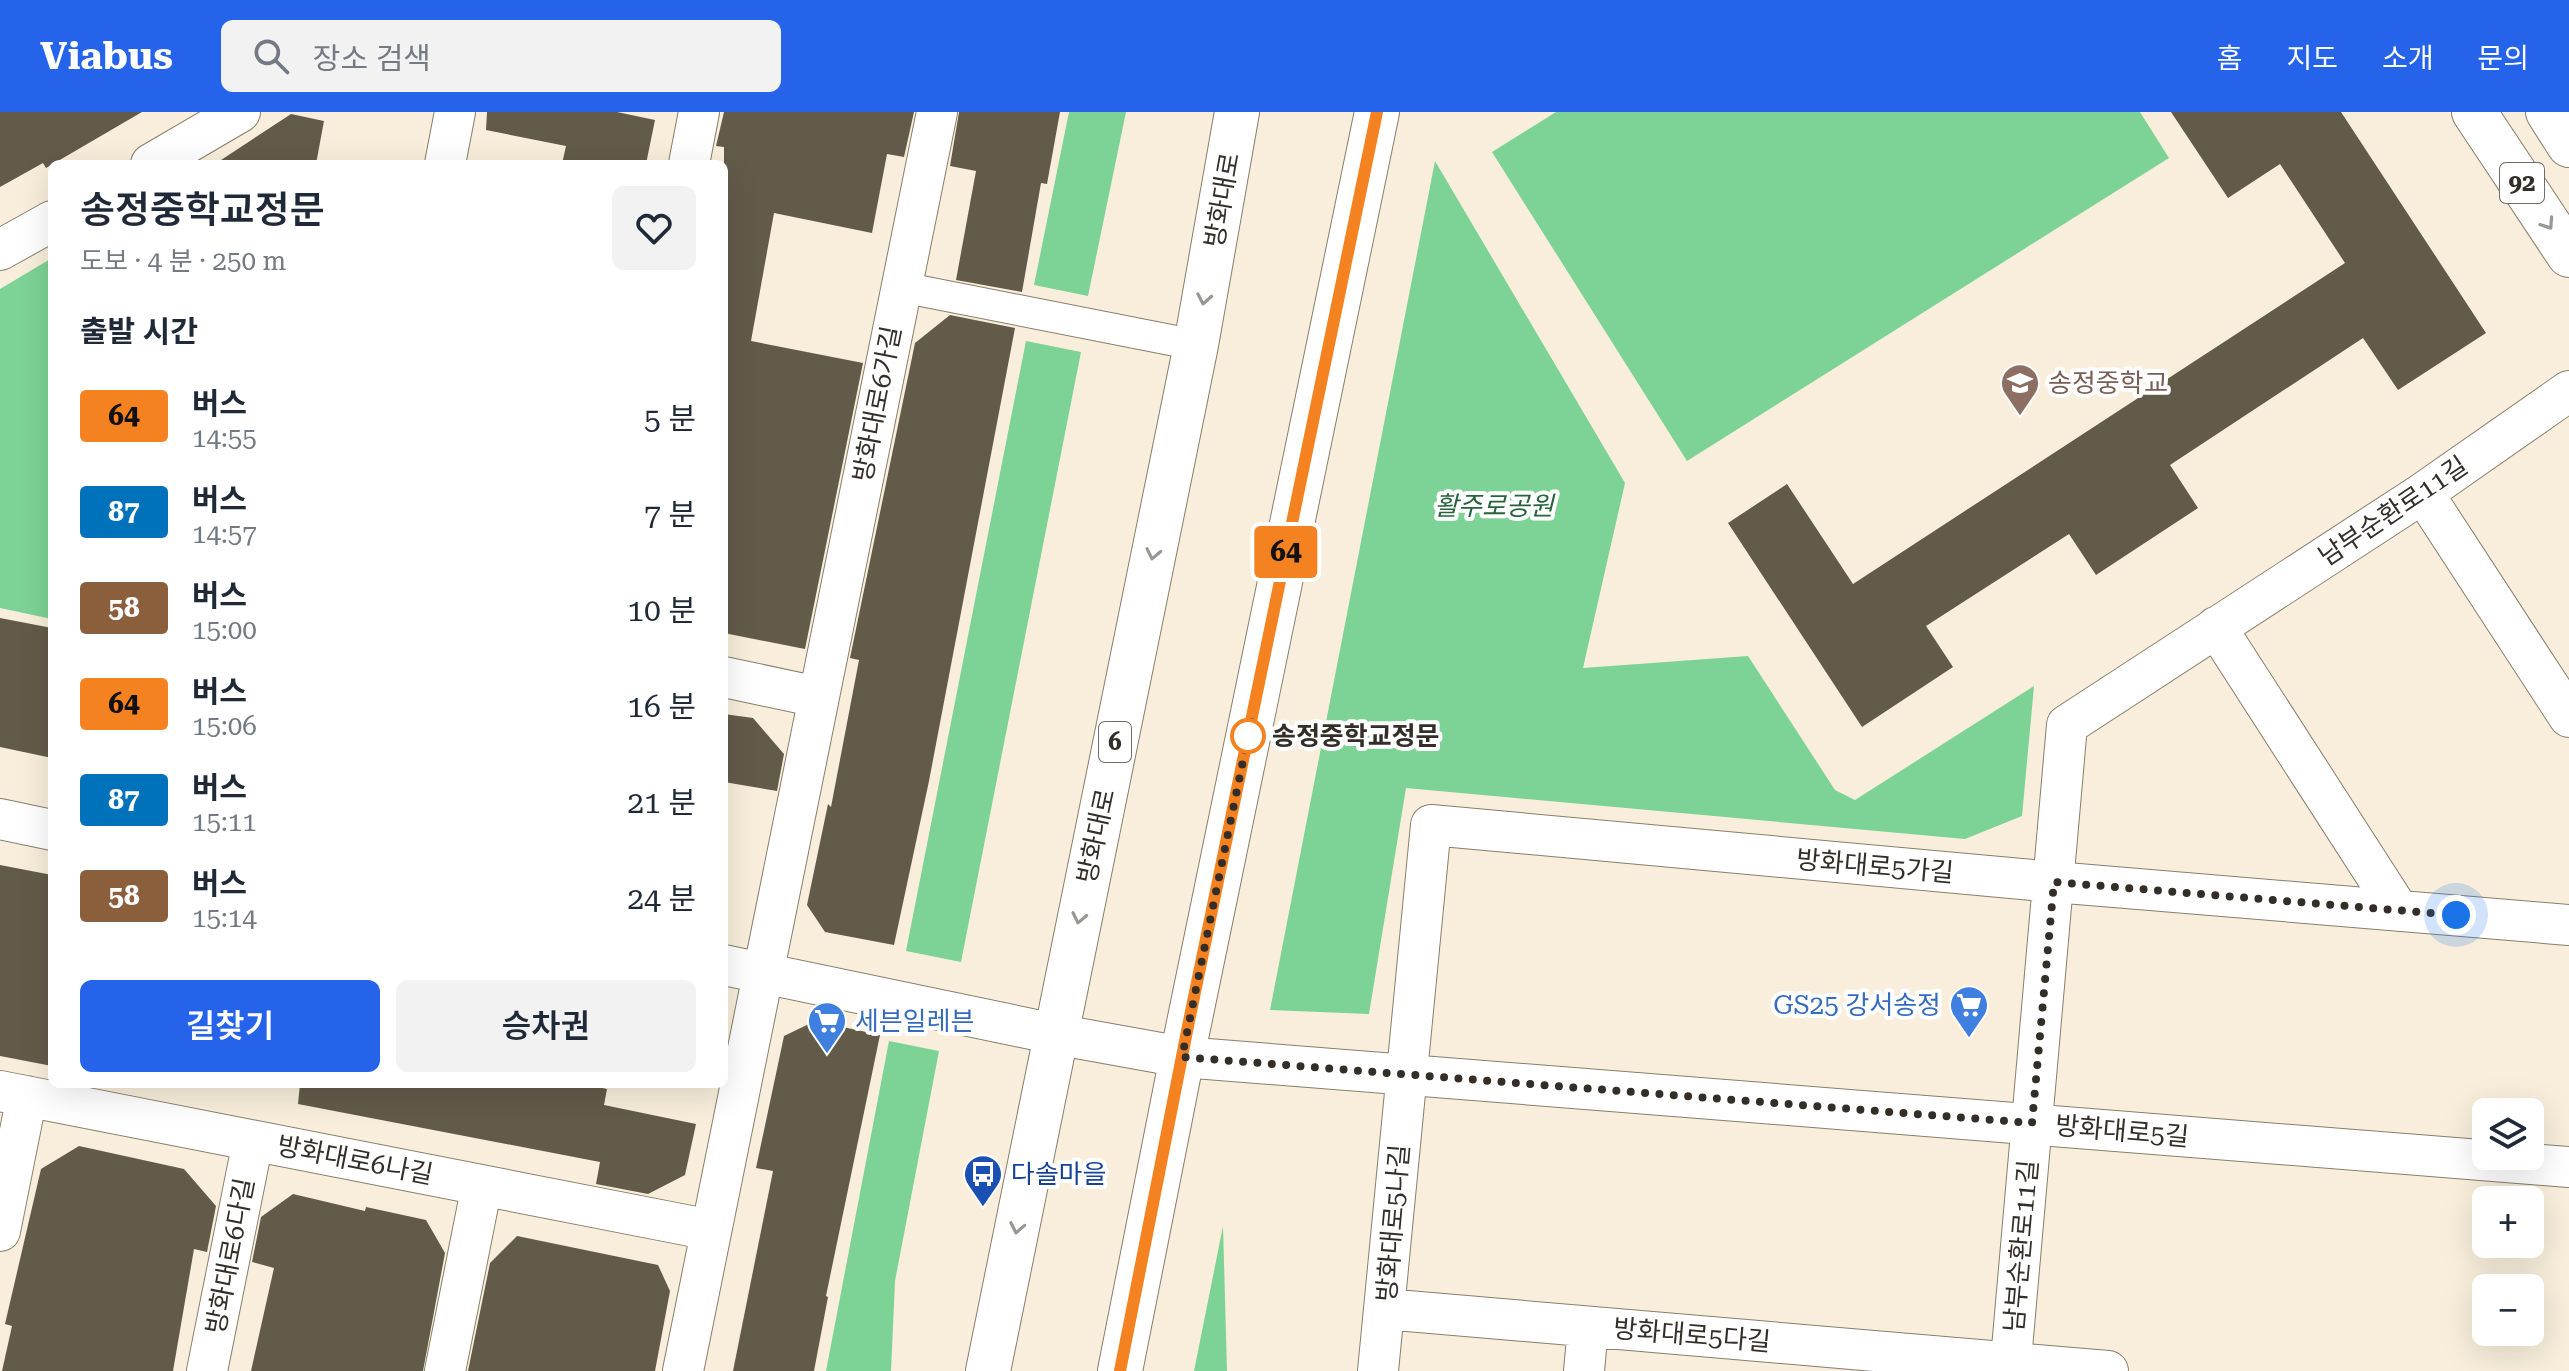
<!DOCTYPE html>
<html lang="ko">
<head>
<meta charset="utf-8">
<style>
	body { margin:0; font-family:"Roboto Serif","Noto Sans KR",serif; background:#f2f2f3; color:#1f2937; height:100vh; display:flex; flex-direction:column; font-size:30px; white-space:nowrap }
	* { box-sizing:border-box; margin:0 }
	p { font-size:26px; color:#747a83 }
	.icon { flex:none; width:44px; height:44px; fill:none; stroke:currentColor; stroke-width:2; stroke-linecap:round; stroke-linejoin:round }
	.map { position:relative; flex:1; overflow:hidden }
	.sheet { position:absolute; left:48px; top:48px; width:680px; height:928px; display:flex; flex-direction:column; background:#fff; border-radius:12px; box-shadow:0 8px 32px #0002 }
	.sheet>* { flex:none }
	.badge { padding:0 16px; border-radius:6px; font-size:28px; line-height:52px }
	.tools { position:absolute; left:2472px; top:986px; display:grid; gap:16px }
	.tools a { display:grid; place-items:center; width:72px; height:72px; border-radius:12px; background:#fff; box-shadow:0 8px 32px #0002; font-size:40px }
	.you { position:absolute; width:40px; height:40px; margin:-20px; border:6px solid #fff; border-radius:50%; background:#1a73e8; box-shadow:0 0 0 12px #1a73e833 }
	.map>.badge { position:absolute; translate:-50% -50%; box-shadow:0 0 0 4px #fff }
	h2 { padding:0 32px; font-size:30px; line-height:72px }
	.round { display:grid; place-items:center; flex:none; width:84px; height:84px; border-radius:12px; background:#f2f2f3 }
	.overview { display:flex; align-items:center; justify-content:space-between; height:136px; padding:0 32px }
	h1 { font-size:38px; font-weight:600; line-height:60px }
	.primary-button { display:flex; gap:16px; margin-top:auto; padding:16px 32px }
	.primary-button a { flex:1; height:92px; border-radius:12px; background:#2563eb; color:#fff; font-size:32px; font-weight:600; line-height:92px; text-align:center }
	.primary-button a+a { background:#f2f2f3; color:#1f2937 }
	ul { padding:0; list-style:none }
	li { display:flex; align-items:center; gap:24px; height:96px; padding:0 32px }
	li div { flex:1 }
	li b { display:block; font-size:30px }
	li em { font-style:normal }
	li .badge { min-width:88px; font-weight:700; text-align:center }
	header { display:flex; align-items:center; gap:48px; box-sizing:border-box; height:112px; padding:0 40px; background:#2563eb; color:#fff }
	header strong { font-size:38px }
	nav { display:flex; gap:44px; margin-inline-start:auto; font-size:28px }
	.search { width:560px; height:72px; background:#f2f2f3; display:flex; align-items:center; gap:20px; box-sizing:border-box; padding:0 28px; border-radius:12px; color:#747a83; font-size:30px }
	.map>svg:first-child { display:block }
	.green { fill:#7dd395 }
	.building { fill:#635b4a }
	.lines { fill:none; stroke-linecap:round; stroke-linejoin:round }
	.pedestrian-casing { stroke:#877e6d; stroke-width:32 }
	.minor-casing { stroke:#877e6d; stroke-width:42 }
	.primary-casing { stroke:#877e6d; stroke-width:46 }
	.pedestrian { stroke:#fff; stroke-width:30 }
	.minor { stroke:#fff; stroke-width:40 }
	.primary { stroke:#fff; stroke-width:44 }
	.oneway { stroke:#999794 }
	.line-casing { stroke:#fff; stroke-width:18 }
	.line { stroke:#f58220; stroke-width:12 }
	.walk { stroke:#332f28; stroke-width:8; stroke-dasharray:0 14.4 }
	.stop-dot { fill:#fff; stroke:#f58220; stroke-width:4 }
	.labels { text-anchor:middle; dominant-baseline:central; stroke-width:8; stroke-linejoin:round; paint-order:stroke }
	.shield { fill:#fff; stroke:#706d68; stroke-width:2 }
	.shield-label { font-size:24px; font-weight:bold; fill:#332f28 }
	.street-label { font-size:26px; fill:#332f28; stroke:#fff }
	.education-label { font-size:26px; fill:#785e54; stroke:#fff; text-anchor:start }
	.park-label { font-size:26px; font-style:italic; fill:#27643b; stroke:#fff }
	.stop-label { font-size:26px; font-weight:bold; fill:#332f28; stroke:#fff; text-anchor:start }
	.shop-label { font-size:26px; fill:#366cbe; stroke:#fff; text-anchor:end }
	.transit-label { font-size:26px; fill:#164399; stroke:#fff; text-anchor:start }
</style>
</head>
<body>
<header>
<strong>Viabus</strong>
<div class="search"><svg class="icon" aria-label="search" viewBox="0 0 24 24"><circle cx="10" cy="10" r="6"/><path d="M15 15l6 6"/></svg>장소 검색</div>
<nav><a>홈</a><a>지도</a><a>소개</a><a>문의</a></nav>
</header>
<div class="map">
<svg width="2569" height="1259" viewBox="0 0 2569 1259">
	<rect width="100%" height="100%" fill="#f8eedb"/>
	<path class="green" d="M 1069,0 L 1126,0 L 1088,184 L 1034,173 Z
		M 1556,0 L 2140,0 L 2169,46 L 1687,349 L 1492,40 Z
		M 1435,49 L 1625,371 L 1583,556 L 1748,544 L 1835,678 L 1855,688 L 2034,574 L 2022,704 L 1965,727 L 1406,676 L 1369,902 L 1270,898 Z
		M 52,146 L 52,507 L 0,496 L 0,177 Z
		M 1026,229 L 1081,240 L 961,850 L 906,839 Z
		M 889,929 L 939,939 L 895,1169 L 891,1259 L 826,1259 Z
		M 1223,1114 L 1227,1259 L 1194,1259 Z"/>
	<path class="building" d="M 0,0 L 142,0 L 46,56 L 43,51 L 0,75 Z
		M 487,0 L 617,0 L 655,8 L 646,52 L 562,52 L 566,34 L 486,18 Z
		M 724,0 L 914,0 L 904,45 L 887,42 L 872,121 L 774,101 L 751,229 L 863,251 L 805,537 L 724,521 L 724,35 L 716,34 Z
		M 959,0 L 1060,0 L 1047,72 L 1041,71 L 1022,180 L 956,168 L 976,59 L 950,54 Z
		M 2171,0 L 2341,0 L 2486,221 L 2398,278 L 2363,226 L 2170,353 L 2198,396 L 2096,463 L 2069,422 L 1926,514 L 1953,555 L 1862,615 L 1728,411 L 1787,372 L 1853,472 L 2345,151 L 2280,52 L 2228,86 Z
		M 291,2 L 324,9 L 316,52 L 215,52 Z
		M 950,203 L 1015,216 L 929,669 L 894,833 L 825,820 L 807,793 L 828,692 L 831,695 L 859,548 L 850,546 L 915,231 Z
		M 0,506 L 52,516 L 52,646 L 0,635 Z
		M 724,602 L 753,606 L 784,642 L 777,679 L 724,670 Z
		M 0,753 L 52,763 L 52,954 L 0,944 Z
		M 815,909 L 880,923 L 826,1184 L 828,1185 L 814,1259 L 733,1259 L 773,1059 L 756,1056 L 784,924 Z
		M 300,972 L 584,972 L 607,977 L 604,993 L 696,1012 L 685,1063 L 648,1082 L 596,1072 L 600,1050 L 298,992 Z
		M 79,1034 L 184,1057 L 216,1094 L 207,1140 L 194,1137 L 173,1259 L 2,1259 L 12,1214 L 5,1212 L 41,1057 Z
		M 293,1082 L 365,1099 L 366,1095 L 426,1108 L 445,1141 L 423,1259 L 251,1259 L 274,1156 L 252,1150 L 261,1105 Z
		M 517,1124 L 658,1153 L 670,1179 L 655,1259 L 468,1259 L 490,1151 Z"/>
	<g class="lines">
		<g class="pedestrian-casing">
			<path id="pedestrian" d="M 901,175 L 1196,233"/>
		</g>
		<g class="minor-casing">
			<path id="minor" d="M 151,52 L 240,0
				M 445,52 L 455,0
				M 689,52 L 699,0
				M 0,138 L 52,109
				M 2423,381 L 2569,605
				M 2216,515 L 2399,799
				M 724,565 L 818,585
				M 0,707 L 52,718
				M 724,853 L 1055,922 L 1182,945 L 2569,1055
				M 0,979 L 711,1118
				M 0,1119 L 27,984
				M 1384,1197 L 2108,1259
				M 207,1259 L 253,1029
				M 445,1259 L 482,1073
				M 683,1259 L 937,0
				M 1378,1259 L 1431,713 L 2054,770 L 2569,813
				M 1584,1259 L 1588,1215
				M 2010,1259 L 2067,613 L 2423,381 L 2569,279"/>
		</g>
		<g class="primary-casing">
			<path id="primary" d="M 2474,0 L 2569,143
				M 2548,0 L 2569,33
				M 988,1259 L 1196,233 L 1237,0
				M 1120,1259 L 1182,945 L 1377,0"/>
		</g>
		<use href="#pedestrian" class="pedestrian"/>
		<use href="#minor" class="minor"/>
		<use href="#primary" class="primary"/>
	</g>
	<defs><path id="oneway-chevron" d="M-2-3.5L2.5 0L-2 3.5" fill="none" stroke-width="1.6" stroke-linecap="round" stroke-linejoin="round" transform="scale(2)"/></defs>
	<g class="oneway">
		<use href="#oneway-chevron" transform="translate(2548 112) rotate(56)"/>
		<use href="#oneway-chevron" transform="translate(1204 187) rotate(100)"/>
		<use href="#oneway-chevron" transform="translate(1153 442) rotate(102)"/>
		<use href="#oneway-chevron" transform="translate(1079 806) rotate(102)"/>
		<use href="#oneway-chevron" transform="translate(1017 1116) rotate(101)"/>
	</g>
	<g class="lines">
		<g class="line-casing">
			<path id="line" d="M 1120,1259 L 1188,914 L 1377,0"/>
		</g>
		<use href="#line" class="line"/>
		<path class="walk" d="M 1248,624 L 1251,610 L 1182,945 L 2032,1011 L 2054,770 L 2456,803"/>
	</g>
	<defs>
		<g id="school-pin" transform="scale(2)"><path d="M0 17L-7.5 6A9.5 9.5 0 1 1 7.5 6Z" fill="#8d6e63" stroke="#fff"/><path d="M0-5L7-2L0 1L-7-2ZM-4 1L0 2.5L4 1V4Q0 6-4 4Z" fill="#fff"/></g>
		<g id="supermarket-pin" transform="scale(2)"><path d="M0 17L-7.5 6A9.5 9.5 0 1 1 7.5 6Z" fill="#3f7fe0" stroke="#fff"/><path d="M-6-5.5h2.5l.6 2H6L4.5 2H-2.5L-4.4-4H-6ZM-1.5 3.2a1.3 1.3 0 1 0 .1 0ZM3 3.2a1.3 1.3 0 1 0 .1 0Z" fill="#fff"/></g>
		<g id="bus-pin" transform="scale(2)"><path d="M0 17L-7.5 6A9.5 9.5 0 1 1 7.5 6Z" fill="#1a4fb4" stroke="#fff"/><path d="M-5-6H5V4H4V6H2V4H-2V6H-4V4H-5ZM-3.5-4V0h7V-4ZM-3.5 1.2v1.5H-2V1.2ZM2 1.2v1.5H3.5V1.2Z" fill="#fff"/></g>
	</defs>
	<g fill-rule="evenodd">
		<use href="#school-pin" x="2020" y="271"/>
		<use href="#supermarket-pin" x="1969" y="893"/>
		<use href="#supermarket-pin" x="827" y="909"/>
		<use href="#bus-pin" x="983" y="1062"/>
	</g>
	<circle class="stop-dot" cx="1248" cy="624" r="16"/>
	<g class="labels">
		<g class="shield">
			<rect x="2500" y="51" width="44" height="40" rx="6"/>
			<rect x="1099" y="610" width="32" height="40" rx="6"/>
		</g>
		<g class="shield-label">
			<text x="2522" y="71">92</text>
			<text x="1115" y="630">6</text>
		</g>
		<g class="street-label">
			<text transform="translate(1222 88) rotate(-80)">방화대로</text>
			<text transform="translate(877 292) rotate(-79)">방화대로6가길</text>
			<text transform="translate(2393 399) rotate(-34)">남부순환로11길</text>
			<text transform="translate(1096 724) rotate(-78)">방화대로</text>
			<text transform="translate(1875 754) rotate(5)">방화대로5가길</text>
			<text transform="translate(2122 1019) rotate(5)">방화대로5길</text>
			<text transform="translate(355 1048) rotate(11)">방화대로6나길</text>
			<text transform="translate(1393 1111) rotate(-85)">방화대로5나길</text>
			<text transform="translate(2021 1134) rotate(-85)">남부순환로11길</text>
			<text transform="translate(230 1144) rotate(-79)">방화대로6다길</text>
			<text transform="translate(1692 1223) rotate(5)">방화대로5다길</text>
		</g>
		<g class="education-label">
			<text x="2048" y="271">송정중학교</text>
		</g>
		<g class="park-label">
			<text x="1494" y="394">활주로공원</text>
		</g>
		<g class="stop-label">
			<text x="1272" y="624">송정중학교정문</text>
		</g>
		<g class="shop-label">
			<text x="1941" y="893">GS25 강서송정</text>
			<text x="855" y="909" text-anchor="start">세븐일레븐</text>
		</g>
		<g class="transit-label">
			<text x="1011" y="1062">다솔마을</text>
		</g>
	</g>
</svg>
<div class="tools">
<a><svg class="icon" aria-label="layers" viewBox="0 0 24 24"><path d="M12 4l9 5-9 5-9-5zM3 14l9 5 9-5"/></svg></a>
<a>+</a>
<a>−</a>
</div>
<div class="you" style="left:2456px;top:803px"></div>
<b class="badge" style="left:1286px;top:440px;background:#f58220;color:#111">64</b>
<section class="sheet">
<div class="overview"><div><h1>송정중학교정문</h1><p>도보 · 4 분 · 250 m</p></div><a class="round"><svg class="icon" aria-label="heart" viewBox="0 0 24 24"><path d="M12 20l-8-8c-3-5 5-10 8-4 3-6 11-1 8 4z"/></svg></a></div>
<h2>출발 시간</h2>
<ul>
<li><span class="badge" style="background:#f58220;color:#111">64</span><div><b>버스</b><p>14:55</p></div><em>5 분</em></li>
<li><span class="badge" style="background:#0072bc;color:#fff">87</span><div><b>버스</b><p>14:57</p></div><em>7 분</em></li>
<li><span class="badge" style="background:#8b5e3c;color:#fff">58</span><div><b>버스</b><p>15:00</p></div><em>10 분</em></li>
<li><span class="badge" style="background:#f58220;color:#111">64</span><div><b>버스</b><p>15:06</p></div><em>16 분</em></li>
<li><span class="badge" style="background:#0072bc;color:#fff">87</span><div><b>버스</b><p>15:11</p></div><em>21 분</em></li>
<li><span class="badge" style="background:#8b5e3c;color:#fff">58</span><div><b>버스</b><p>15:14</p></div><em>24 분</em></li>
</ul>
<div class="primary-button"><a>길찾기</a><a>승차권</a></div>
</section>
</div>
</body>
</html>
